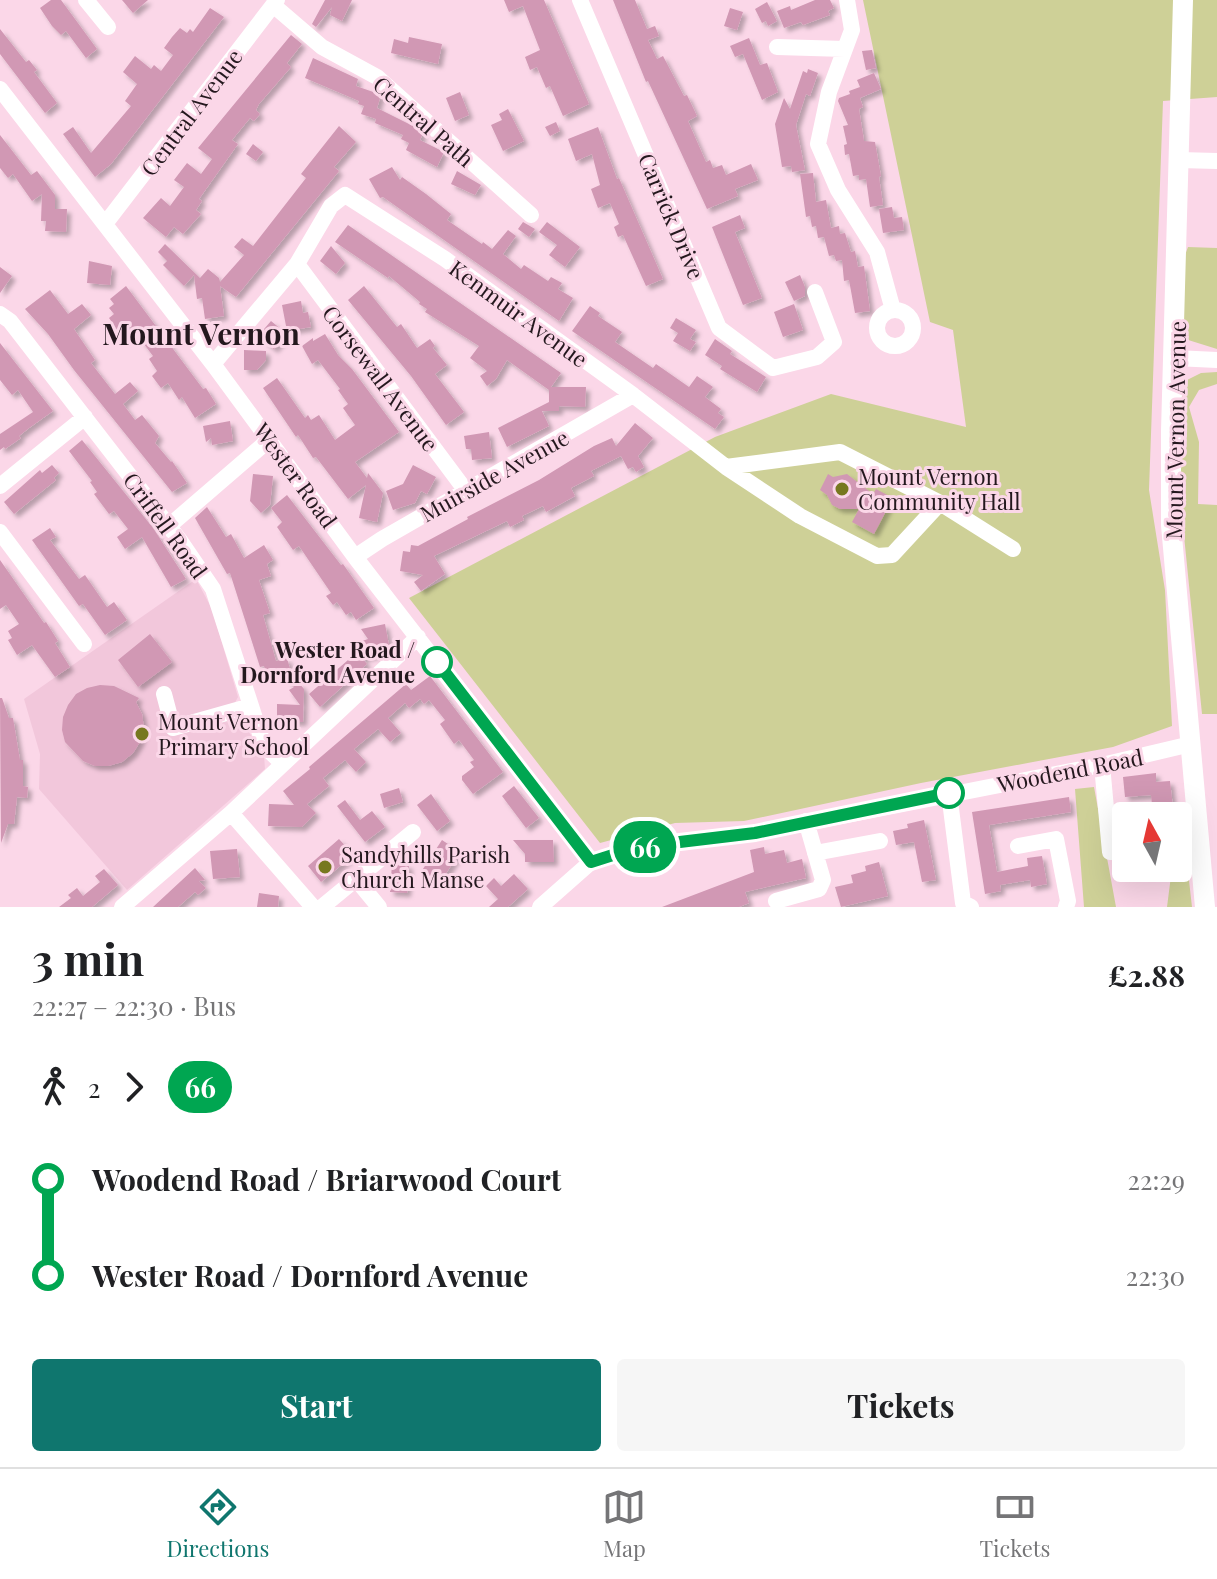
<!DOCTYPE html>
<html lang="en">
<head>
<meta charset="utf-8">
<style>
	body { margin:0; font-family:"Playfair Display",serif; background:#f6f6f6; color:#202124; height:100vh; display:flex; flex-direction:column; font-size:30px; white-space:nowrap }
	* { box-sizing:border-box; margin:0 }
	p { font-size:26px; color:#757577 }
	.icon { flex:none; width:44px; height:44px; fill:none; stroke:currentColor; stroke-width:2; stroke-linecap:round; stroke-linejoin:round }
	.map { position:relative; height:907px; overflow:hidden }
	.sheet { display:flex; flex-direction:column; background:#fff; flex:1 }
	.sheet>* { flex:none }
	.badge { padding:0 16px; border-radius:26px; font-size:28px; line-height:52px }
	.needle { width:52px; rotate:352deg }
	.buttons { position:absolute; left:1112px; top:802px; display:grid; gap:16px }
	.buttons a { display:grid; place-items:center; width:80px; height:80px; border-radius:8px; background:#fff; box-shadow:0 8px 32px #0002; font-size:40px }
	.map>.badge { position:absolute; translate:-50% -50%; box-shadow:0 0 0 4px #fff }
	.legs { display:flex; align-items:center; gap:12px; height:88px; padding:0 32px; font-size:26px }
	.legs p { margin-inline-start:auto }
	.overview { display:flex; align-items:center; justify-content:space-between; height:136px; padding:0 32px }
	h1 { font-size:44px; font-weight:700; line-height:60px }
	.button { display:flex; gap:16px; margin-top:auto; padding:16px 32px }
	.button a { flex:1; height:92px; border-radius:8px; background:#0f766e; color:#fff; font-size:32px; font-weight:700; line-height:92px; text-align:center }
	.button a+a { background:#f6f6f6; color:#202124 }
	ul { padding:0 32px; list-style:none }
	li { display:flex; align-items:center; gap:28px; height:96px; font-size:30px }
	li i { display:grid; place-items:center; width:12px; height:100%; margin:0 10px; background:currentColor }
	li i::after { content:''; width:20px; height:20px; margin:-10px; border:6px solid; border-radius:50%; background:#fff }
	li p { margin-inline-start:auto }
	li:first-child i { background:linear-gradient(#0000 50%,currentColor 0) }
	li:last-child i { background:linear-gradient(currentColor 50%,#0000 0) }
	.dock { display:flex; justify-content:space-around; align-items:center; height:112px; border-top:2px solid #e0e0e0; background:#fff; font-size:22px; color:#757577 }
	.dock a { display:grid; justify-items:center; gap:4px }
	.dock .current { color:#0f766e }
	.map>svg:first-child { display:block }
	.built { fill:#f2c7db }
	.green { fill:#ced097 }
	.building { fill:#d198b4; filter:url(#shadow) }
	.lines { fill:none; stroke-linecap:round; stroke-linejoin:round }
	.minor { stroke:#fff; stroke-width:16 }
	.major { stroke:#fff; stroke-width:20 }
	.line-1-casing { stroke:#fff; stroke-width:18 }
	.line-1 { stroke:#00a651; stroke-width:12 }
	.poi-dot { fill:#77781f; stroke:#fbd7e8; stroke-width:3 }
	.stop-1-dot { fill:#fff; stroke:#00a651; stroke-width:4 }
	.labels { text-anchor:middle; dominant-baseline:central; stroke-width:6; stroke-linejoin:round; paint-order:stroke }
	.street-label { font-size:22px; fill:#24181e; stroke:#fbd7e8 }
	.poi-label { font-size:22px; fill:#24181e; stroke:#fbd7e8; text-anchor:start }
	.stop-label { font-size:22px; font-weight:bold; fill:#24181e; stroke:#fbd7e8; text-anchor:end }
	.district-label { font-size:30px; font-weight:bold; fill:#24181e; stroke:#fbd7e8 }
</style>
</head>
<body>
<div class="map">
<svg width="1217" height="907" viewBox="0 0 1217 907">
	<defs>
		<filter id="shadow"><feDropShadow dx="4" dy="4" stdDeviation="2" flood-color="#0004"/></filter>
	</defs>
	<rect width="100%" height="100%" fill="#fbd7e8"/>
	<path class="built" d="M 196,579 L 212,609 L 238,697 L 230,712 L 233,726 L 249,732 L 264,755 L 265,769 L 127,890 L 39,789 L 40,754 L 24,699 Z"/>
	<path class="green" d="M 863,0 L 1217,0 L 1217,97 L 1163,101 L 1149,490 L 1165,590 L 1172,726 L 1113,747 L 921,783 L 744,821 L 675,823 L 600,843 L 409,598 L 715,437 L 831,394 L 966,427 L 953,330 L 930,322 Z
		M 1188,247 L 1217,248 L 1217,349 L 1185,339 L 1180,330 L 1184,258 Z
		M 1217,372 L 1217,384 L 1199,390 L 1189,407 L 1199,442 L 1198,504 L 1217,505 L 1217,714 L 1202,714 L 1179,486 L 1178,400 L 1187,380 L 1201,373 Z
		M 1094,787 L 1116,907 L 1084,907 L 1075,789 Z
		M 1187,863 L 1192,907 L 1167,907 L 1172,868 Z"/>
	<path class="building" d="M 51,0 L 61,0 L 97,49 L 86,58 L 66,31 L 61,35 L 52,26 L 40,8 Z
		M 122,0 L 148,0 L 133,13 Z
		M 325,0 L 352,0 L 342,21 L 330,15 L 332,7 L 316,27 L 312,24 Z
		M 504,0 L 544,0 L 589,104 L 563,116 L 550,86 L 546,88 L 537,67 L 530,70 L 525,57 L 540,50 L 523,6 L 509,12 Z
		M 613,0 L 635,0 L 647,29 L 655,26 L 659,36 L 648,40 L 657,59 L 663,56 L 684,96 L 687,95 L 697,116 L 688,121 L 706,162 L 710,160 L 713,168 L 722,165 L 726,175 L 751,164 L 758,180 L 735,189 L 738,196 L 707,209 L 648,81 L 646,82 Z
		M 815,0 L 830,0 L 834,8 L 828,11 L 830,15 L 803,25 L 801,22 L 784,28 L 777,11 L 790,6 L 791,10 Z
		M 767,2 L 777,21 L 768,26 L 766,21 L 762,23 L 755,9 Z
		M 210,8 L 224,17 L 111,164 L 95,177 L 63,134 L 73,127 L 91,153 L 131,106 L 125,101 L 137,84 L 123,72 L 135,56 L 151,69 L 154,65 L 161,71 L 173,55 L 164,48 L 172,37 L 180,28 L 187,33 L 190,29 L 193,32 Z
		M 730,8 L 743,12 L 737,30 L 724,26 Z
		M 0,29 L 26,62 L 29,60 L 37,70 L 34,72 L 57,103 L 45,113 L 0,54 Z
		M 291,35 L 302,44 L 287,63 L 291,67 L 259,104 L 256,110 L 260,114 L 254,121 L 250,118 L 232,140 L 238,144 L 199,199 L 202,201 L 196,210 L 201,214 L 183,234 L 174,227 L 166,237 L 143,218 L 161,198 L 170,206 L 184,187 L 174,180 L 187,163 L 201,174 L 212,159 L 198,148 Z
		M 409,37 L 442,44 L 438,64 L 391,53 L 394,39 L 408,43 Z
		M 749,38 L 760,65 L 767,63 L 778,92 L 762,100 L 743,54 L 735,57 L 730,46 Z
		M 872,50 L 876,68 L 866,70 L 862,51 Z
		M 313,58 L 358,79 L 356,86 L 379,94 L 381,95 L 377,108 L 417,128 L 423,133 L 420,140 L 444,152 L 437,167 L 406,150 L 409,143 L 401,139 L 403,135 L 375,123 L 376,119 L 361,114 L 364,106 L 358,104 L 359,101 L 305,78 Z
		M 808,69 L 818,73 L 810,96 L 806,94 L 796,125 L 805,170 L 792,172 L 791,166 L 782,167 L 775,124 L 784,98 L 790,109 L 803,71 L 807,73 Z
		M 874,73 L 881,89 L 860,98 L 863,107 L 859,109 L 864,141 L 875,142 L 881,176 L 879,177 L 883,205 L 870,207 L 866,179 L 859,180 L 859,175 L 853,176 L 849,154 L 845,155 L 844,145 L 847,144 L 843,126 L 848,125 L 838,101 L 839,98 L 850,94 L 849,91 L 860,87 L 857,80 Z
		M 460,92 L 469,115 L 455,121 L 446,98 Z
		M 508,109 L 524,141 L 503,151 L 491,125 L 502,120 L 499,114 Z
		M 556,122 L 560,131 L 550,136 L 545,127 Z
		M 339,126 L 356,142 L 334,167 L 339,171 L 236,297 L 220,286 L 224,316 L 205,319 L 202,298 L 197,299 L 194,275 L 184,286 L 163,265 L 167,261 L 158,252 L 165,244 L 200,278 L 208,269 L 219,278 L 220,282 L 244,255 L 234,247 L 242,238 L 253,246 L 306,178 L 301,174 Z
		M 598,127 L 617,179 L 619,178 L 663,279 L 646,286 L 623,235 L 618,237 L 614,227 L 619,224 L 610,203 L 598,208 L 591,189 L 600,185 L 592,154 L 576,161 L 568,139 Z
		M 0,135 L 31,175 L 37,171 L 55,195 L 55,209 L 67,209 L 66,232 L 45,231 L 46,221 L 41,221 L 42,194 L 32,201 L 13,174 L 8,178 L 0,168 Z
		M 253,144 L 263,152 L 256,161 L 246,154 Z
		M 392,167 L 400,180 L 402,177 L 426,194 L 451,214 L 447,220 L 482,244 L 483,242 L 492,249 L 508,230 L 516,236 L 503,254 L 521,269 L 524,265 L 548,281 L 551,277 L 562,283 L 558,289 L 573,298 L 559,321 L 383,197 L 380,198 L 369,179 Z
		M 457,171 L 481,185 L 475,195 L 451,184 Z
		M 813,173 L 816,202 L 826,200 L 831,228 L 839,226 L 840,234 L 845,233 L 851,252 L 855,251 L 858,267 L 864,266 L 870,311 L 855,313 L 849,280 L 844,281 L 842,260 L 836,261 L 834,255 L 829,256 L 824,237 L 818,238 L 816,226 L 812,227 L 810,216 L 806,217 L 800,174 Z
		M 892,207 L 894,218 L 902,217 L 904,230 L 883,233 L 879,209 Z
		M 740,215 L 745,228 L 735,232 L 762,298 L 743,305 L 712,227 Z
		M 523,222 L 535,229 L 529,237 L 518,229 Z
		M 547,222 L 580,247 L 565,267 L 549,255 L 557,245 L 539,232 Z
		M 348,225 L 561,373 L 551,387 L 586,387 L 585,407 L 559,406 L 559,411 L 542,411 L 549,426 L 507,447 L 498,428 L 549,402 L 549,390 L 507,360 L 496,379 L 487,386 L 480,376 L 487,371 L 470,358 L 479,346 L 425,312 L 427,309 L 419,304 L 420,302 L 389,276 L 388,278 L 335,242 Z
		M 331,246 L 345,263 L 336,274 L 320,261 Z
		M 89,261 L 112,266 L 110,285 L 87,283 Z
		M 0,267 L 12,276 L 0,293 Z
		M 800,275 L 805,287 L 805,296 L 794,301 L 785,282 Z
		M 126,286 L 203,389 L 206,388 L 216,404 L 195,418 L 182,397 L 179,400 L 168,383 L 161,388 L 152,376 L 157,371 L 149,359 L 153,356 L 128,323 L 118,331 L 109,318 L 114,314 L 109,308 L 114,304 L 110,299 Z
		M 364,286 L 397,327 L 401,324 L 417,348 L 430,339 L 435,346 L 433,348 L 447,365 L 435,374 L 464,412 L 446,425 L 411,376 L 348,300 Z
		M 50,290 L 68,314 L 82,304 L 91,315 L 74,329 L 95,360 L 91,363 L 115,394 L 130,382 L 138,391 L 123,404 L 135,420 L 142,415 L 159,436 L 155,443 L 171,462 L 172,461 L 187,483 L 172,492 L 74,370 L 48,334 L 25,309 Z
		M 301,301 L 303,313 L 308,312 L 311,327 L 287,331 L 282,305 Z
		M 794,304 L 803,330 L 783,337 L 774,312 Z
		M 590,306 L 600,313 L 598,316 L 622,332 L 615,342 L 653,368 L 656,364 L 689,387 L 697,376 L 713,387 L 705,397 L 721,409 L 718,413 L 724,417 L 715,429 L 572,331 Z
		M 676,318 L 696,330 L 690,339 L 696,342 L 690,351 L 673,341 L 678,333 L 670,328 Z
		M 271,321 L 287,334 L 274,349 L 258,336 Z
		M 325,334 L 338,355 L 352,369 L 399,432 L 355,462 L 367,478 L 368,473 L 383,493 L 377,522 L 359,518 L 366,485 L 348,499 L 316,457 L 313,458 L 298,435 L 296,437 L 263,388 L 277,378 L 305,418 L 308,415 L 311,420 L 319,415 L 335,440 L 355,425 L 343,408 L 348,404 L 338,390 L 340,389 L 318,360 L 312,364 L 302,346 L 313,338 L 313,341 Z
		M 715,339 L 732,351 L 730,354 L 766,377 L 757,392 L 720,369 L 722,366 L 705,355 Z
		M 0,343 L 53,411 L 29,428 L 19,436 L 21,438 L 5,449 L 4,447 L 0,450 L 0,434 L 33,412 L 18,390 L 12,395 L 0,380 Z
		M 244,350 L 266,351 L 266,360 L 257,370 L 244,370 Z
		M 230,421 L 233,441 L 212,445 L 211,438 L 206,442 L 203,426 Z
		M 635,423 L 653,438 L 638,456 L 644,467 L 636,472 L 633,467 L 628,469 L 621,456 L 591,471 L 594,476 L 571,488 L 575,496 L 546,512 L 543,506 L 522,516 L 524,520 L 510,527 L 507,521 L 434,556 L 445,574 L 421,591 L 414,582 L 423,575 L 400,571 L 403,551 L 410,552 L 411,545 L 418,546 L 468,519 L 467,517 L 539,480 L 594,446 L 612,438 L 616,446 Z
		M 489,432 L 492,458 L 472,460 L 471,449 L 466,449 L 464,436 Z
		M 82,440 L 153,528 L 186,579 L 171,587 L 142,537 L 125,549 L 117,537 L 128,529 L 114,511 L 109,514 L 94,494 L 97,492 L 90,482 L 92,481 L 69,451 Z
		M 52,465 L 59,473 L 54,478 L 56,480 L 14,514 L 4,502 L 40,470 L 42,473 Z
		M 413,465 L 436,477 L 427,494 L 421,491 L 415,503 L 393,510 L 386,491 L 403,484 Z
		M 253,474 L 273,476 L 270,505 L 261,513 L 250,501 Z
		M 828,474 L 833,477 L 847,474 L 873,494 L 876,489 L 893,498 L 874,534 L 852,522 L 859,509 L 840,509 L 832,505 L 827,495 L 820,490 Z
		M 287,495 L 341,565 L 343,564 L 374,608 L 356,620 L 351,612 L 346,615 L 337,602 L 333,605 L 326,596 L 331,593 L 299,546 L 293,550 L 277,527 L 282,522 L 271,508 Z
		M 207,507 L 226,537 L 231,534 L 244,558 L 264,545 L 273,560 L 267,564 L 271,576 L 259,580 L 270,613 L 263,615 L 276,661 L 287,658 L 295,686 L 299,683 L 304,689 L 303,722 L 277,721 L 277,704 L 300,705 L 289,690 L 294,687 L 278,669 L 266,672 L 264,666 L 260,667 L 230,573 L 227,574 L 195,518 Z
		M 50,528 L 56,537 L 50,540 L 79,579 L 85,575 L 107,607 L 114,602 L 127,620 L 105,635 L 83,604 L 79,606 L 32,540 Z
		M 0,560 L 44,623 L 46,622 L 58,641 L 55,643 L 70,667 L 55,677 L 32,645 L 17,655 L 8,640 L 12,638 L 8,631 L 19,624 L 6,605 L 0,609 Z
		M 385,624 L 389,645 L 382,646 L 384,653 L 362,658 L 367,664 L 320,707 L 309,694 L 363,647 L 362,641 L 368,639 L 361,629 Z
		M 150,634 L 172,662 L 138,687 L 118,660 Z
		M 430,676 L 503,772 L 473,794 L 462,780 L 462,776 L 474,767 L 470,762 L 474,760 L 459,740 L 454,744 L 440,724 L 445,720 L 429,700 L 424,704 L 420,699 L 409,708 L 405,703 L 388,718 L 401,733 L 390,742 L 378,729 L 354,749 L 366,762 L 356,772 L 345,760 L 323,778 L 329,786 L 307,804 L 316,813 L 302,827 L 268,826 L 269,804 L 294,805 L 283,791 L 310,769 L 309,767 L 406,684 L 411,690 Z
		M 100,685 L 114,686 L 139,698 L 136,702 L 142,714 L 144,728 L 140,742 L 133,753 L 122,762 L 108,766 L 95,766 L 83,761 L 65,742 L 62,730 L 63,717 L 68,705 L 76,694 L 87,688 Z
		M 0,698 L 2,698 L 9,718 L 13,718 L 20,760 L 23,760 L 23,786 L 28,787 L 27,798 L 17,797 L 14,824 L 8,824 L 1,843 Z
		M 1156,773 L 1156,782 L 1170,781 L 1174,816 L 1153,816 L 1151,795 L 1125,797 L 1123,777 Z
		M 514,786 L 539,818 L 526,828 L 502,796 Z
		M 399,788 L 403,802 L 384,808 L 380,794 Z
		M 431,794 L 450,821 L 437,831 L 417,805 Z
		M 1069,797 L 1071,812 L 989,825 L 997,872 L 1028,866 L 1027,858 L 1042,856 L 1047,884 L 1031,887 L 1030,880 L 1000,885 L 1001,891 L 985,894 L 972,812 Z
		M 345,800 L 360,820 L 372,811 L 385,827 L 365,842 L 337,806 Z
		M 924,820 L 936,880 L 922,882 L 914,842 L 896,845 L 893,831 L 908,828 L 907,824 Z
		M 339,839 L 352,853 L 349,855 L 351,857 L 321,882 L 308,866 Z
		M 442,840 L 460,852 L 443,878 L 436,871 L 427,879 L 421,872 Z
		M 513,840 L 553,840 L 554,862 L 525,862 L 525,854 Z
		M 764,847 L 765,854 L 784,850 L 787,863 L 802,859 L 806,878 L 745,892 L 749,903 L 739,907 L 662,907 L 754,872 L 750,850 Z
		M 237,849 L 240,877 L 213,879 L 210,851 Z
		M 879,862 L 888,896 L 841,907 L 835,887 L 853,883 L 851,875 L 866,871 L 865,866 Z
		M 392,864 L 409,865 L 407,893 L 390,892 Z
		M 195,868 L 205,880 L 199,881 L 206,888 L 198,895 L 195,892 L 178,907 L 153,907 Z
		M 104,869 L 118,885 L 92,907 L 59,907 L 71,898 L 68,895 L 77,888 L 83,896 L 100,882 L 95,876 Z
		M 514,874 L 528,889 L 508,907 L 489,907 L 498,899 L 486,886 L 494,878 L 501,886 Z
		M 259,893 L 279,896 L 278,907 L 257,907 Z"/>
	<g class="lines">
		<path class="minor" d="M 86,0 L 108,27
			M 580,0 L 719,328 L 773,368 L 817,357 L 834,342 L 815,292
			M 847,0 L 852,30 L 829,92 L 818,144 L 838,190 L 877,252 L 893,310
			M 273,5 L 322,47 L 377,77 L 531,215
			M 777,47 L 845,49
			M 0,89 L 213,364 L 355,557 L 591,862
			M 1179,160 L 1217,161
			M 105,224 L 277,0
			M 297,264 L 466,491
			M877 328a18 18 0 1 1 36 0a18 18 0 1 1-36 0Z
			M 0,314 L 10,321 L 181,542 L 213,589 L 264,746 L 282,763
			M 1175,358 L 1217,360
			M 213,364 L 297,264 L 331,206 L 345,195 L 445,259 L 633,395 L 726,467 L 840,452 L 940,503 L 1013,549
			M 726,467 L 800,516 L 877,556 L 892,555 L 940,503
			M 0,486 L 85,417
			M 169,526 L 270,439
			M 0,532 L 84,644
			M 355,557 L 382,539 L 633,395
			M 164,694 L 173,728 L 251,706
			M 1102,765 L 1110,852 L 1126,852
			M 949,793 L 963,903 L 971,907
			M 231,813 L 313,907
			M 1018,846 L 1056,839 L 1068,901 L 1066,907
			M 815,853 L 880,841
			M 356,879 L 379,907
			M 776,901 L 819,889 L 823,880 L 806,821
			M 122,907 L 231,813 L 418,637
			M 322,907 L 413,832
			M 540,907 L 591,862 L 638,847 L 755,833 L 1102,765 L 1191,744"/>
		<path class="major" d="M 1183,0 L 1171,431 L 1171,525 L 1205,907"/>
	</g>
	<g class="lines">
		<g class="line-1-casing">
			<path id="line-1" d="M 437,662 L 591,862 L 638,847 L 755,833 L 949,793"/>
		</g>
		<use href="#line-1" class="line-1"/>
	</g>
	<g class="poi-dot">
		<circle cx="842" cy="489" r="8"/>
		<circle cx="142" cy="734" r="8"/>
		<circle cx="325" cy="867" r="8"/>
	</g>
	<g class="stop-1-dot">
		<circle cx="437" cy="662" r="14"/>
		<circle cx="949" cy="793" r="14"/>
	</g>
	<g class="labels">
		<g class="street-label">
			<text transform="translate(191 112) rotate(-53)">Central Avenue</text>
			<text transform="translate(424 121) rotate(41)">Central Path</text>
			<text transform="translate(672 216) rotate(67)">Carrick Drive</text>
			<text transform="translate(519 313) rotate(36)">Kenmuir Avenue</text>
			<text transform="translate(381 378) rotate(53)">Corsewall Avenue</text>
			<text transform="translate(1175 430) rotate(-89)">Mount Vernon Avenue</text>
			<text transform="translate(296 475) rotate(54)">Wester Road</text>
			<text transform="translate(494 475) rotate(-29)">Muirside Avenue</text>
			<text transform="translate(166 525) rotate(54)">Criffell Road</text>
			<text transform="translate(1070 770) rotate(-11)">Woodend Road</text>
		</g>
		<g class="poi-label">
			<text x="858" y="476">Mount Vernon<tspan x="858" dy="25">Community Hall</tspan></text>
			<text x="158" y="721">Mount Vernon<tspan x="158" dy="25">Primary School</tspan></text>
			<text x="341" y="854">Sandyhills Parish<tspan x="341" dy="25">Church Manse</tspan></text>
		</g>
		<g class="stop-label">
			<text x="415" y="649">Wester Road /<tspan x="415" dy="25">Dornford Avenue</tspan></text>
		</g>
		<g class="district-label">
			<text x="201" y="333">Mount Vernon</text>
		</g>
	</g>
</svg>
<div class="buttons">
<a><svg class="needle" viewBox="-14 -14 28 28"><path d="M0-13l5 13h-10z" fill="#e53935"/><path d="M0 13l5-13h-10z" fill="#757577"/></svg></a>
</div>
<b class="badge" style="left:645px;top:847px;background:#00a651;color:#fff">66</b>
</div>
<section class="sheet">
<div class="overview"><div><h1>3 min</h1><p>22:27 – 22:30 · Bus</p></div><b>£2.88</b></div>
<div class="legs"><svg class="icon" aria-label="walk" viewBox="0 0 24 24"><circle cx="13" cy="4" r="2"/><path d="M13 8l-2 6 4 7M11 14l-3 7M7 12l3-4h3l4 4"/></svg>2<svg class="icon" aria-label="forward" viewBox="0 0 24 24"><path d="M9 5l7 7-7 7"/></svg><b class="badge" style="background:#00a651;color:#fff">66</b></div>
<ul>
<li><i style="color:#00a651"></i><b>Woodend Road / Briarwood Court</b><p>22:29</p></li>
<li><i style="color:#00a651"></i><b>Wester Road / Dornford Avenue</b><p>22:30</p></li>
</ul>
<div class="button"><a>Start</a><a>Tickets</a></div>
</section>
<nav class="dock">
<a class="current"><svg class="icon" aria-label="directions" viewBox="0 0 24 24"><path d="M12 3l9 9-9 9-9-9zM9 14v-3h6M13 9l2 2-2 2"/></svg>Directions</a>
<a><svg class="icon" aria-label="map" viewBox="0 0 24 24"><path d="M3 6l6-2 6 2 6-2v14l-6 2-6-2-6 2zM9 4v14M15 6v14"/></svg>Map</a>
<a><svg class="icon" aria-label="tickets" viewBox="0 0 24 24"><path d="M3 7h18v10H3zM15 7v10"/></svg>Tickets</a>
</nav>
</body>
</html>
